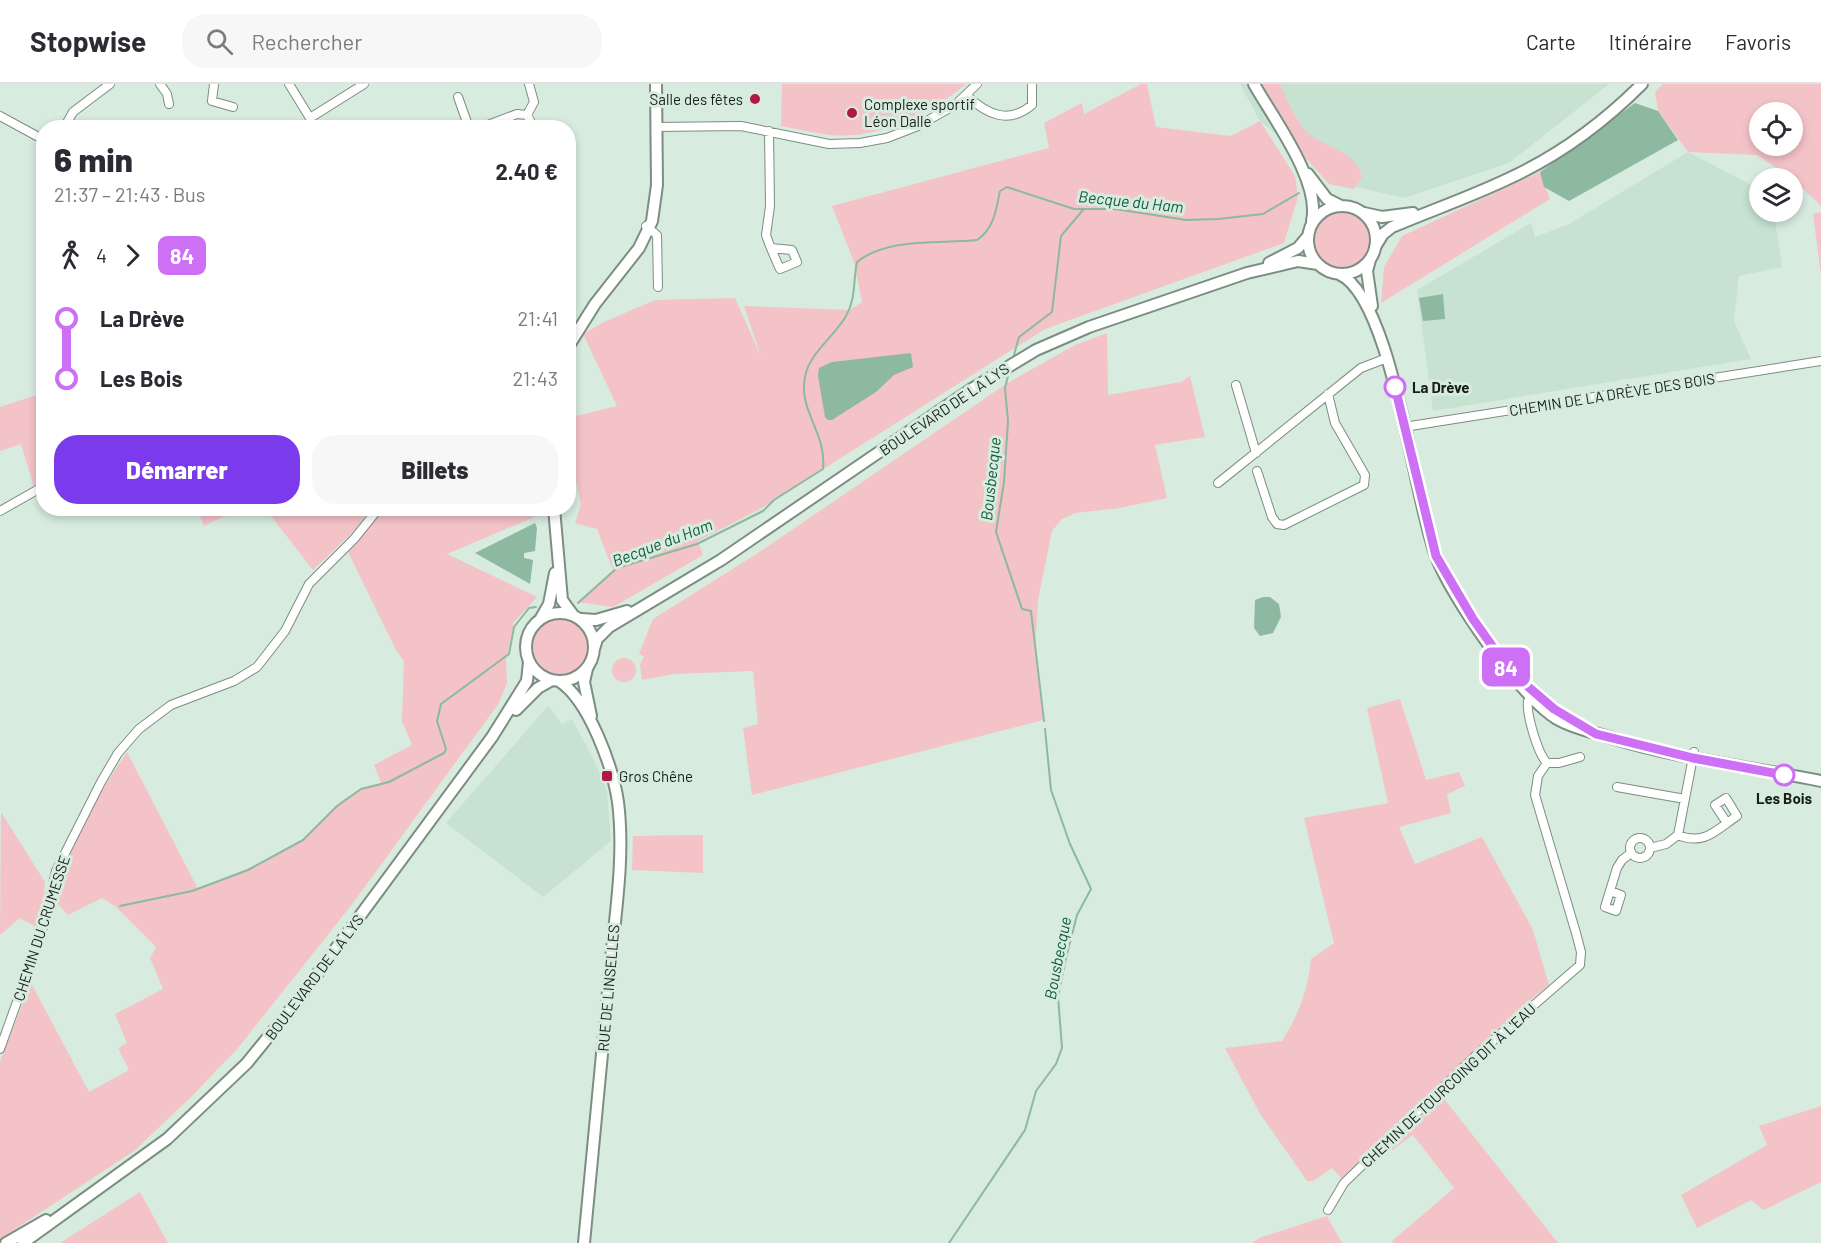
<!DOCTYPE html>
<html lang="fr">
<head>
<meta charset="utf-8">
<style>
	body { margin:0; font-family:Barlow,sans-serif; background:#f7f7f7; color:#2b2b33; height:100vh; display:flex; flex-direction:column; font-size:22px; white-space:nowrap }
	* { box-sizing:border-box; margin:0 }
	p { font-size:20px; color:#7c7c81 }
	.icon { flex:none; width:33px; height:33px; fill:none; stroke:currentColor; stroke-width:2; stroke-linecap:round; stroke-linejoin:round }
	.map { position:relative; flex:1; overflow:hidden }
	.details { position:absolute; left:36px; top:36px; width:540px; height:396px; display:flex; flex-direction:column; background:#fff; border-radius:24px; box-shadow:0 3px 9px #0003 }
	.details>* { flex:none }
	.badge { padding:0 12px; border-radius:9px; font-size:21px; line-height:39px }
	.tools { position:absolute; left:1749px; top:18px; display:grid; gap:12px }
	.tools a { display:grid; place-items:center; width:54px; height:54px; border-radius:50%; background:#fff; box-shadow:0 3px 9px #0003; font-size:30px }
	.map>.badge { position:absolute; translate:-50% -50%; box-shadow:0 0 0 3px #fff }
	.legs { display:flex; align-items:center; gap:9px; height:66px; padding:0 18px; font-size:20px }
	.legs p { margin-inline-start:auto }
	.overview { display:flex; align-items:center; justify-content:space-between; height:102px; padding:0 18px }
	h1 { font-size:33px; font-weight:800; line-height:45px }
	.primary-button { display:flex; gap:12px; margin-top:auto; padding:12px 18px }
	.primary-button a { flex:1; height:69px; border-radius:24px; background:#7c3aed; color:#fff; font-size:24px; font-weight:800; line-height:69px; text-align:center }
	.primary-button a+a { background:#f7f7f7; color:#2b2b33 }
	ul { padding:0 18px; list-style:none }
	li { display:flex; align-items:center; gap:21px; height:60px; font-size:22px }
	li i { display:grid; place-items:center; width:9px; height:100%; margin:0 8px; background:currentColor }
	li i::after { content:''; width:15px; height:15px; margin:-8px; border:4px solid; border-radius:50%; background:#fff }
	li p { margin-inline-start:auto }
	li:first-child i { background:linear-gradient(#0000 50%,currentColor 0) }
	li:last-child i { background:linear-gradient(currentColor 50%,#0000 0) }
	header { display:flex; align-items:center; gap:36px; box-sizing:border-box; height:84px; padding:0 30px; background:#fff; border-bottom:2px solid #e1e1e2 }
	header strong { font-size:28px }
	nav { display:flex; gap:33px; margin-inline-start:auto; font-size:21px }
	.search { width:420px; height:54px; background:#f7f7f7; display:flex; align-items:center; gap:15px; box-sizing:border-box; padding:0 21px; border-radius:24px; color:#7c7c81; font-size:22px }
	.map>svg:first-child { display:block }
	.built { fill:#c8e2d2 }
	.green { fill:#f3c3c7; fill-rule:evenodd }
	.water { fill:#8cb99f }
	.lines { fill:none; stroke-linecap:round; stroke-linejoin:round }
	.stream { stroke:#8cb99f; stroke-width:2 }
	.street-casing { stroke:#7c8d82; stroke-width:10 }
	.secondary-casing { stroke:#7c8d82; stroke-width:14 }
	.street { stroke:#fff; stroke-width:8 }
	.secondary { stroke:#fff; stroke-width:10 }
	.line-1-casing { stroke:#fff; stroke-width:14 }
	.line-1 { stroke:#ce70f6; stroke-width:9 }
	.poi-dot { fill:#ae1a40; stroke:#d8ebdf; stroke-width:2 }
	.stop-1-dot { fill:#fff; stroke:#ce70f6; stroke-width:3 }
	.labels { text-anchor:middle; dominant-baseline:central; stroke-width:6; stroke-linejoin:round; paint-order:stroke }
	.poi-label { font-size:15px; fill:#181f1b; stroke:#d8ebdf; text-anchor:start }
	.stop-label { font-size:15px; font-weight:bold; fill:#181f1b; stroke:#d8ebdf; text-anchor:start }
	.street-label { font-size:15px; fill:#181f1b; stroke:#d8ebdf }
	.water-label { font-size:16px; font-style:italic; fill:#0c5b39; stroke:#d8ebdf }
</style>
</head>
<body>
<header>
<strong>Stopwise</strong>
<div class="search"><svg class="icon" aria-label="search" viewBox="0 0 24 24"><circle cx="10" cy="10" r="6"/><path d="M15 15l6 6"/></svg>Rechercher</div>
<nav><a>Carte</a><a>Itinéraire</a><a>Favoris</a></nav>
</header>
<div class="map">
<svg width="1821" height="1159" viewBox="0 0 1821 1159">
	<rect width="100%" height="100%" fill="#d8ebdf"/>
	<path class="built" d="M 1240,0 L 1609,0 L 1509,79 L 1404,114 L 1334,98 L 1260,37 Z
		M 1688,68 L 1759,105 L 1760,128 L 1774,128 L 1782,183 L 1739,192 L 1734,237 L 1751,275 L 1433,327 L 1417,206 L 1531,139 L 1535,153 L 1569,140 Z
		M 548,622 L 562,640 L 572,635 L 594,676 L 607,707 L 611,757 L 543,813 L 446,739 Z"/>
	<path class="green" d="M 782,0 L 966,0 C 931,29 878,56 831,51 C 815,49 798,45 781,42 Z
		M 1141,0 L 1147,0 L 1156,43 L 1231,52 L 1260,37 L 1295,92 L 1298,113 L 1284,159 L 1045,245 L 760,425 L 698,457 L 703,471 L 613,523 L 577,518 L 613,486 L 597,445 L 575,439 L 581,420 L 569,365 L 568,334 L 617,322 L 583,250 L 604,238 L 655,216 L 735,214 L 761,273 L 744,222 L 850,226 L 862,218 L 854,178 L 832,122 L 1049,64 L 1044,39 L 1082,19 L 1084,30 Z
		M 1260,0 L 1280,0 C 1287,15 1294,33 1305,46 C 1323,65 1355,64 1362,93 L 1354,105 L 1329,100 L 1296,63 Z
		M 1663,0 L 1821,0 L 1821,122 L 1792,94 L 1757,71 L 1688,68 L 1658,27 L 1655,8 ZM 1760,28 L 1792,28 L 1792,62 L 1760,62 Z
		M 1540,88 L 1550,115 L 1381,219 L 1384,183 L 1402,152 Z
		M1312 156a29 29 0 1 1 58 0a29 29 0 1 1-58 0Z
		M 1821,128 L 1821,191 L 1813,130 Z
		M 1107,249 L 1108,311 L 1181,298 L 1190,292 L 1205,353 L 1155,361 L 1167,414 L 1120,424 L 1076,429 L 1062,435 L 1052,447 L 1038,516 L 1035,568 L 1043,636 L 752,711 L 743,644 L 758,640 L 753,587 L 674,590 L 642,596 L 640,581 L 644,572 L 639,570 L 653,535 L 758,469 L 1006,300 L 1075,261 Z
		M 43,309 L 43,400 L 34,403 L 21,360 L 0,367 L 0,323 Z
		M 386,424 L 544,425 L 544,429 L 447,470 L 537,513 L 514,538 L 506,576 L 507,599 L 499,619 L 353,819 L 238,964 L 190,1014 L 134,1067 L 0,1155 L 0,977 L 31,899 L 89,1008 L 129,986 L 118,964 L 127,959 L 115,930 L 163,905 L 150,874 L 156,863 L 115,822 L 102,814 L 68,831 L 55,817 C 65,764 97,713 127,668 L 198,805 C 228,792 263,780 292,763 C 329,740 332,710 381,699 L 374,681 L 412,661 L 402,637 L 404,577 L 397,568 L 348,468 Z
		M 197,425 L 239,425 L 204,442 Z
		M 250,425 L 370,425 L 356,445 L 313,486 L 267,427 L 253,431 Z
		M530 563a29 29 0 1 1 58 0a29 29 0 1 1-58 0Z
		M612 586a12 12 0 1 1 24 0a12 12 0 1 1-24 0Z
		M 1400,615 L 1426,696 L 1459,688 L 1465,702 L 1447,710 L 1451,729 L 1399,743 L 1415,780 L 1482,753 L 1533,846 L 1549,901 L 1520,924 L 1342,1095 L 1332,1084 L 1313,1097 L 1307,1097 L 1259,1028 L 1225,964 L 1282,957 C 1299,930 1308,906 1311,875 L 1334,859 L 1304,734 L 1388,719 L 1367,624 Z
		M 1,728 L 45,798 L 40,845 L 20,834 L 0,851 Z
		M 703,751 L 703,789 L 632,786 L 633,752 Z
		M 1445,1016 L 1558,1159 L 1393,1159 L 1392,1157 L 1454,1104 L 1413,1051 L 1392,1066 L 1387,1062 L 1433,1017 Z
		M 1821,1022 L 1821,1098 L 1764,1126 L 1751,1116 L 1697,1144 L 1681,1111 L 1767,1061 L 1759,1042 Z
		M 140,1108 L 168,1159 L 60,1159 Z
		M 1327,1132 L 1342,1159 L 1252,1159 L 1259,1154 Z"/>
	<path class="water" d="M 1635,19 L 1658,27 L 1678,56 L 1569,117 L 1544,103 L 1540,88 Z
		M 1443,210 L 1445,235 L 1423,237 L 1419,214 Z
		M 911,269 L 913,283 L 894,291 L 876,308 L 832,336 L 828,336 L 825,333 L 818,292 L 819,284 L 832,278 Z
		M 535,439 L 537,444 L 535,467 L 524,469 L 524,474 L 533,476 L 530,500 L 475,469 Z
		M 1263,513 L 1270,513 L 1279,520 L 1281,533 L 1273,549 L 1260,552 L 1254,544 L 1255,516 Z"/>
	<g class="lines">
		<path class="stream" d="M 1014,271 L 1019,253 L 1052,228 L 1061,152 L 1083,126
			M 1009,288 L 1005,304 L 1008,337 L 1004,398 L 996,448 L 1022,525 L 1031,527 L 1044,637
			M 578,519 L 617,484 L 697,460 L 763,427 L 774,416 L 823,385 C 827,349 798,327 805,293 C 809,269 835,252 846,232 C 856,215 853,197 857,178 C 888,153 939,160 977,156 C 994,145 996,126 1000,107 L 1007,103 L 1074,125 L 1115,125 L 1186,136 L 1218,135 L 1263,130 L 1299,109
			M 120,822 L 192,807 L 248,786 L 303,756 L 337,722 L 361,705 L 389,698 L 444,669 L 446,665 L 437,637 L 441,620 L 509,570 L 514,543 L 529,524 L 536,523
			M 949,1159 L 1025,1046 L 1036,1007 L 1056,980 L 1062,964 L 1058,912 L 1066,874 L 1077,831 L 1091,805 L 1070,760 L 1051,706 L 1045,645"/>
		<g class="street-casing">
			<path id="street" d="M 160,0 L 167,10 L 169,20
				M 214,0 L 212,17 L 233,23
				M 289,0 L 316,44
				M 967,12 C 987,30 1008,41 1032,21 L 1032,0
				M 458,13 L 469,44
				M 527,31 L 534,44
				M 0,32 L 44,56
				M 310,34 L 364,0
				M 656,43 L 741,42 L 829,60 L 860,59 L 887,54 L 918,42 L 955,21 L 977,0
				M 64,44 L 73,28 L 110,0
				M 480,44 L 517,30 L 527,31 L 534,18 L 529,0
				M 769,47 L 770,122 L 766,151 C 770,163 775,174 780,185 L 797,178 L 792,166 L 771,164
				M 646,142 L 657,151 L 658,203
				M 1236,301 L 1256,369
				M 1404,343 L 1821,277
				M 1257,387 L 1272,433 L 1277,440 L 1284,441 L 1364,401 L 1365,391 L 1335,339 L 1328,310
				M 1218,399 L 1361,284 L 1387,274
				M 0,427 L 44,402
				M 1534,610 L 1528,617 C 1526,630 1538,670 1547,679
				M 1547,679 L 1559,679 L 1580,673
				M 1617,703 L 1685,715
				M 1678,751 C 1704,762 1716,746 1737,732 L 1726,714 L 1715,721 L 1727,739
				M1630 764a10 10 0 1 1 20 0a10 10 0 1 1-20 0Z
				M 1650,764 L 1666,760 L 1678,751 L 1694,668
				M 1610,807 L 1621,811 L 1616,827 L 1605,823 L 1617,784 L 1622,776 L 1631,769
				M 0,965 L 41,851 L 56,787 L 101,698 L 118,669 L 139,645 L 171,621 L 234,597 L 257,583 L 285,547 L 309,500 L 354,455 L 379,424
				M 1328,1126 L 1344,1099 L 1473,974 L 1580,881 L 1581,868 L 1576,849 L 1535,711 L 1538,692 L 1547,679"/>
		</g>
		<g class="secondary-casing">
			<path id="secondary" d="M 1254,0 C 1273,34 1321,97 1312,137
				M 1308,90 L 1327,115 L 1341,122
				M1308 156a34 34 0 1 1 68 0a34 34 0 1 1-68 0Z
				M 1364,129 L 1382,133 L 1413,129
				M 1375,163 L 1383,150 L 1392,143 C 1432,126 1473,112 1512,93 C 1561,70 1604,38 1642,0
				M 1370,176 L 1367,187 L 1372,222
				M 1269,179 L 1298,164 L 1308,152
				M 1339,190 C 1392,213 1414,415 1436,472 C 1451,513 1520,612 1557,635 C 1574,645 1593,648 1612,654 C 1681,675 1751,683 1821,697
				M 568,263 L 595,220 L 639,164 L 652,137 L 657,101 L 656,0
				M 554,424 L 562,516 L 573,531
				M526 563a34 34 0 1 1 68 0a34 34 0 1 1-68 0Z
				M 541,534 L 549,520 L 555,489
				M 581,535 L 596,536 L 627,527
				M 594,565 L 597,555 L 609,543 L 721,476 L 970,306 L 1036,266 L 1089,243 L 1247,189 L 1298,177 L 1318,180
				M 587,585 L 584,598 L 591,632
				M 559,597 C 589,616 613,684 618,718 C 625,773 615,831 610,886 C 601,977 592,1068 584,1159
				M 516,626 L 538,604 L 552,596
				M 6,1159 L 46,1136
				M 23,1159 L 167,1055 L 247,979 L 295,920 L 492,653 L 527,597 L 529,578"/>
		</g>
		<use href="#street" class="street"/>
		<use href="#secondary" class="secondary"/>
	</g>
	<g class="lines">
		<g class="line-1-casing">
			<path id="line-1" d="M 1395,303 L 1436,472 L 1473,535 L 1510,587 L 1554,625 L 1596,650 L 1693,674 L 1784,691"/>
		</g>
		<use href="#line-1" class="line-1"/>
	</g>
	<g class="poi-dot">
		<circle cx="755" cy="15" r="6"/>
		<circle cx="852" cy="29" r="6"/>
		<rect x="601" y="686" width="12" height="12" rx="3"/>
	</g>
	<g class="stop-1-dot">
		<circle cx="1395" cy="303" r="10"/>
		<circle cx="1784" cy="691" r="10"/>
	</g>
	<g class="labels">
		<g class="poi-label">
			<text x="743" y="15" text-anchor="end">Salle des fêtes</text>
			<text x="864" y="20">Complexe sportif<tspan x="864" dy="17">Léon Dalle</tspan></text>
			<text x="619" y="692">Gros Chêne</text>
		</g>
		<g class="stop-label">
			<text x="1412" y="303">La Drève</text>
			<text x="1784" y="714" text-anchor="middle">Les Bois</text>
		</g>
		<g class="street-label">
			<text transform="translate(1612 310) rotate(-9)">CHEMIN DE LA DRÈVE DES BOIS</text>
			<text transform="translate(944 325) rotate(-34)">BOULEVARD DE LA LYS</text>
			<text transform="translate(41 844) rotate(-72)">CHEMIN DU CRUMESSE</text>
			<text transform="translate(314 893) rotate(-53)">BOULEVARD DE LA LYS</text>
			<text transform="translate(608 904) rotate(-85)">RUE DE LINSELLES</text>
			<text transform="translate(1448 1001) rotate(-43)">CHEMIN DE TOURCOING DIT À L'EAU</text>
		</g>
		<g class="water-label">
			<text transform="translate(1131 117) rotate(6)">Becque du Ham</text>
			<text transform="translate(990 395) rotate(-84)">Bousbecque</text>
			<text transform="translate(662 458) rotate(-21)">Becque du Ham</text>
			<text transform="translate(1057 874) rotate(-79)">Bousbecque</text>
		</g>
	</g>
</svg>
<div class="tools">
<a><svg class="icon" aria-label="locate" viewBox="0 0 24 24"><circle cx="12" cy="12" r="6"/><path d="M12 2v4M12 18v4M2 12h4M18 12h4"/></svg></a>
<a><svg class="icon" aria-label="layers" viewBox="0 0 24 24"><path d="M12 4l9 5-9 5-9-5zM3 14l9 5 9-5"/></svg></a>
</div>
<b class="badge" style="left:1506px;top:583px;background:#ce70f6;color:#fff">84</b>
<section class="details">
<div class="overview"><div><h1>6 min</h1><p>21:37 – 21:43 · Bus</p></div><b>2.40 €</b></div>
<div class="legs"><svg class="icon" aria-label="walk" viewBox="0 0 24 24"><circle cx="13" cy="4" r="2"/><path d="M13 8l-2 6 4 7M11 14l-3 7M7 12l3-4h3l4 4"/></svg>4<svg class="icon" aria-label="forward" viewBox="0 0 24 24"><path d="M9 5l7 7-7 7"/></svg><b class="badge" style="background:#ce70f6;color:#fff">84</b></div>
<ul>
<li><i style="color:#ce70f6"></i><b>La Drève</b><p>21:41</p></li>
<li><i style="color:#ce70f6"></i><b>Les Bois</b><p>21:43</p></li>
</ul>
<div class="primary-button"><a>Démarrer</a><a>Billets</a></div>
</section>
</div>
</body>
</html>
